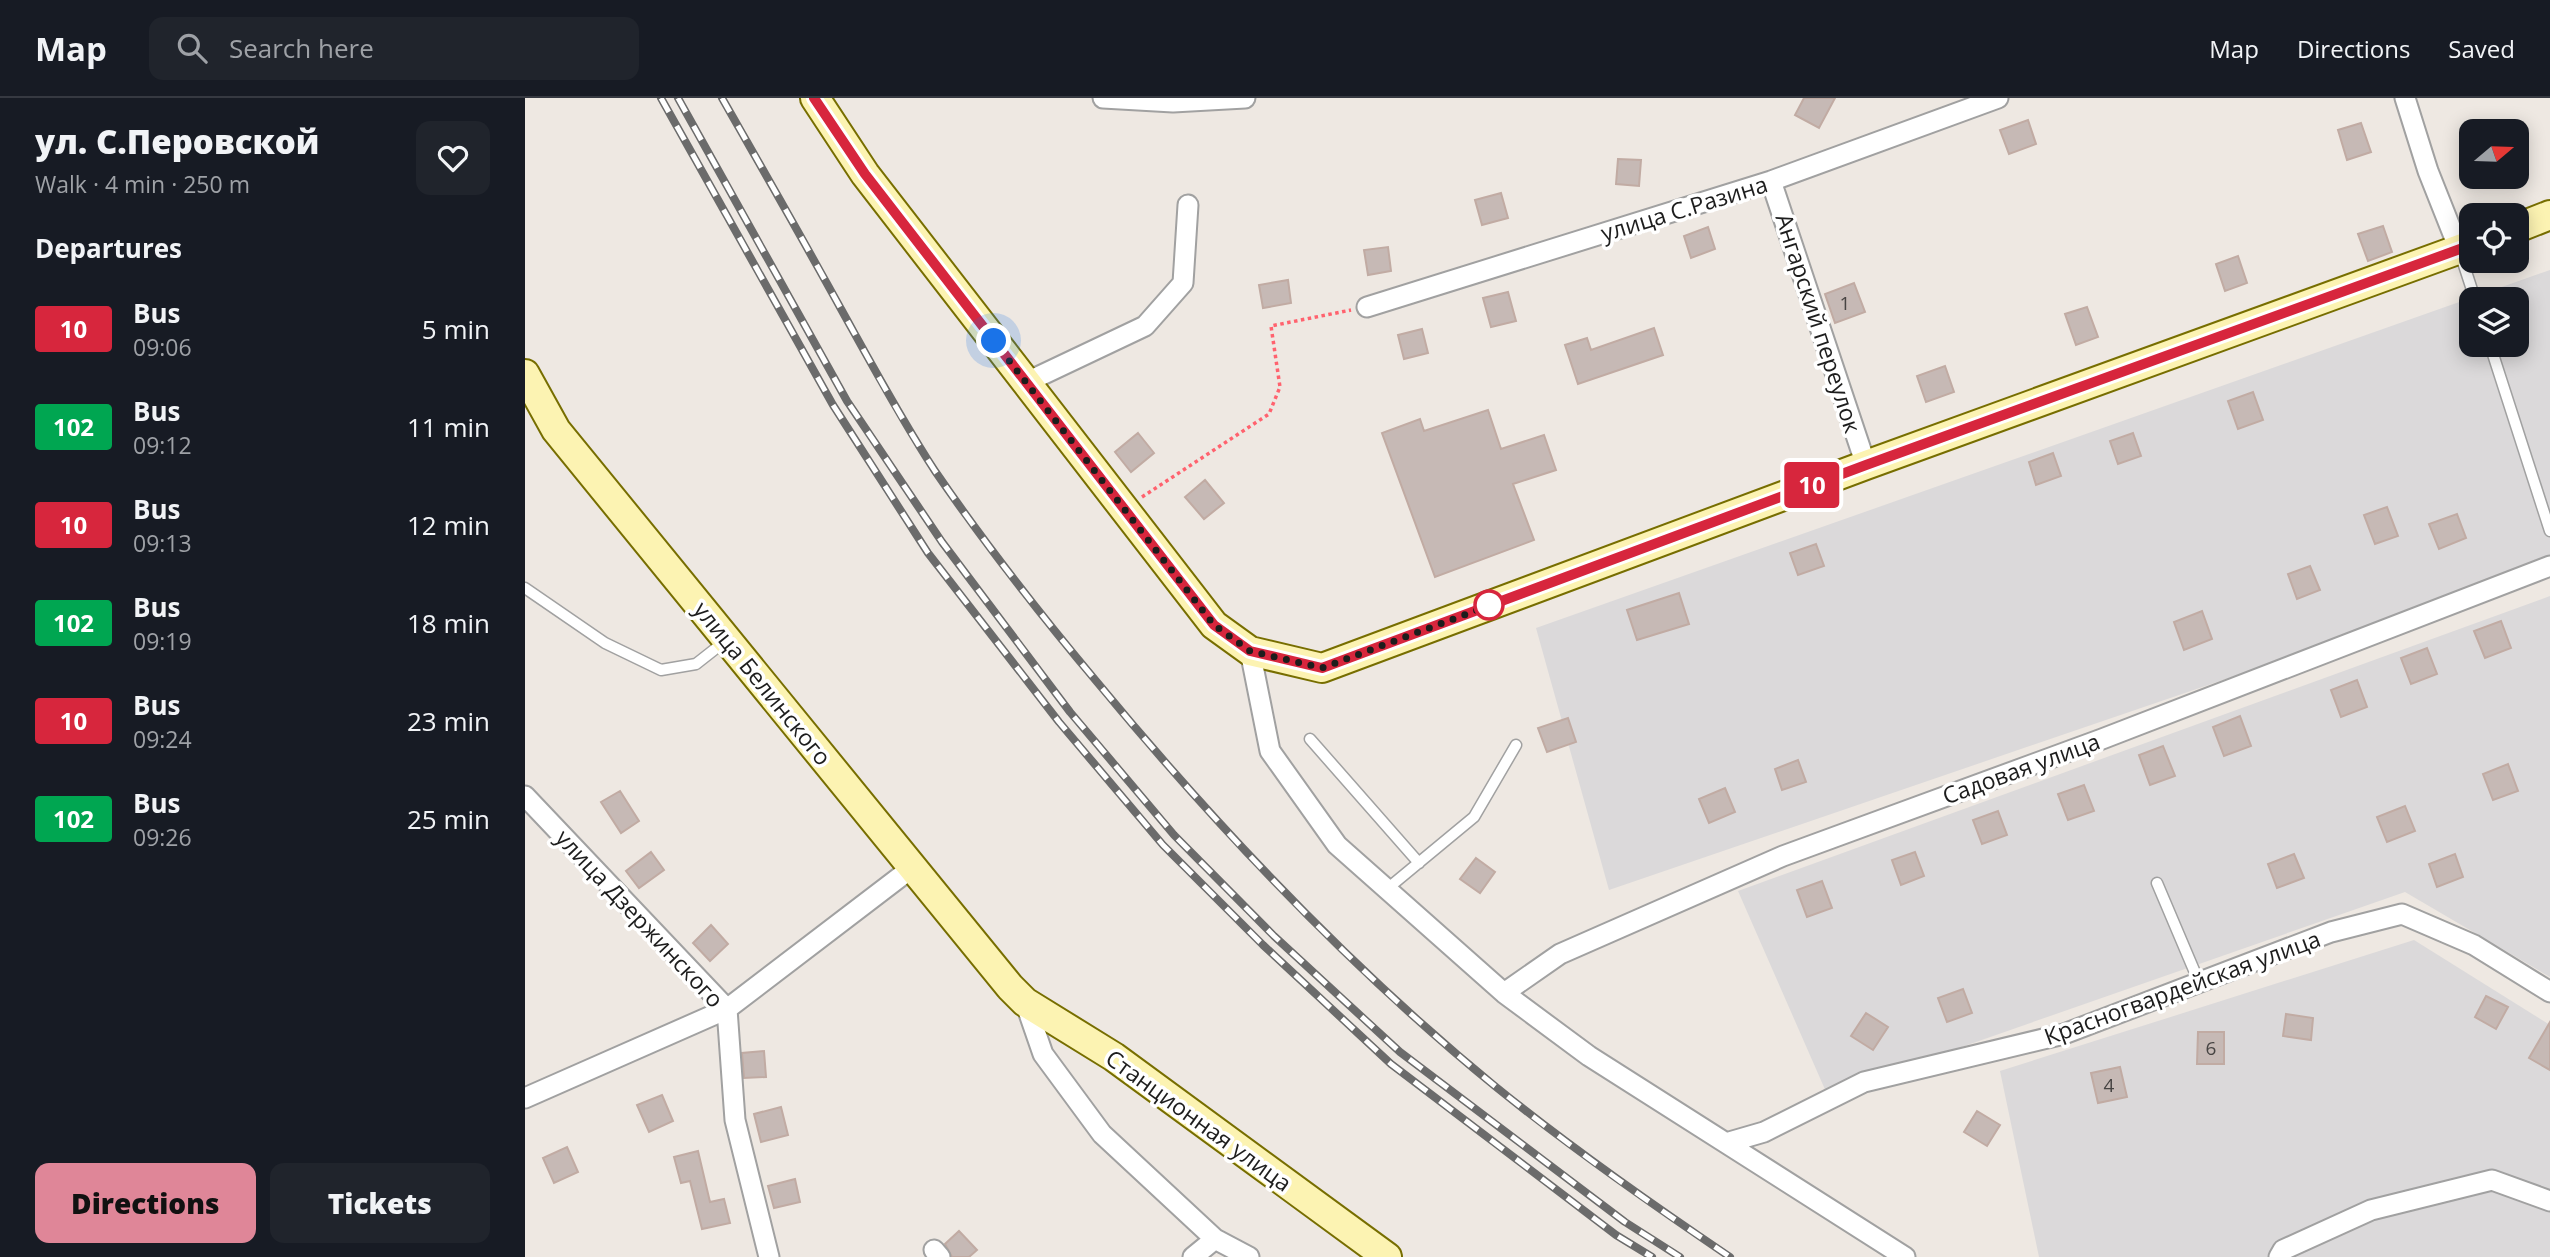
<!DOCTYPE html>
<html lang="en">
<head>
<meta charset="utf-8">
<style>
	body { margin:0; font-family:"Open Sans",sans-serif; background:#20242c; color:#f1f3f6; height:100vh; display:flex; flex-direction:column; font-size:26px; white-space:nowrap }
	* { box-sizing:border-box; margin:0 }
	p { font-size:23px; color:#9ea1a6 }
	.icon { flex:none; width:38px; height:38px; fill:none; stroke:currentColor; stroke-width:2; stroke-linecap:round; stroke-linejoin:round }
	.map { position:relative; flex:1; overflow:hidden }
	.sheet { display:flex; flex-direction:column; background:#171b24; width:525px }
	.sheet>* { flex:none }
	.badge { padding:0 14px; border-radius:5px; font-size:24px; line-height:46px }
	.needle { width:46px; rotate:71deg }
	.tools { position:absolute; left:1934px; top:21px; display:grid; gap:14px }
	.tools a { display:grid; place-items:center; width:70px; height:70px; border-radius:14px; background:#171b24; box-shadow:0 4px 18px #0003; font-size:35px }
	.you { position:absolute; width:35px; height:35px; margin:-18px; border:5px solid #fff; border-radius:50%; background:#1a73e8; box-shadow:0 0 0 10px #1a73e833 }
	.map>.badge { position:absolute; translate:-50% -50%; box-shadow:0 0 0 4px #fff }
	h2 { padding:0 35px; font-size:26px; line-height:63px }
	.round { display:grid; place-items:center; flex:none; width:74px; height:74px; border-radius:14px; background:#20242c }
	.head { display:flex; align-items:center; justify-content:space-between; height:119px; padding:0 35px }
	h1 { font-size:33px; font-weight:800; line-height:52px }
	.button { display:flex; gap:14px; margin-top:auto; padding:14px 35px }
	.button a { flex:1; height:80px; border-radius:14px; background:#df8698; color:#111; font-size:28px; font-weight:800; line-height:80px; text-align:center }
	.button a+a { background:#20242c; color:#f1f3f6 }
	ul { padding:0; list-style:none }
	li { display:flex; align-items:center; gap:21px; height:98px; padding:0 35px }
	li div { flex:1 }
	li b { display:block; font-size:26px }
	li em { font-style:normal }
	li .badge { min-width:77px; font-weight:700; text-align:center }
	header { display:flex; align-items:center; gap:42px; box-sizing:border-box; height:98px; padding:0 35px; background:#171b24; border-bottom:2px solid #363941 }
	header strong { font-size:33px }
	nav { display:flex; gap:38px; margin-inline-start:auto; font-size:24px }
	.search { width:490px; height:63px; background:#20242c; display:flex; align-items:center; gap:18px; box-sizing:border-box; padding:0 24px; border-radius:14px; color:#9ea1a6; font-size:26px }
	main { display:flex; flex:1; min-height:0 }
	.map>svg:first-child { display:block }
	.residential { fill:#dbd9da; fill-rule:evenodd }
	.building { fill:#c6b9b5; stroke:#c1aba3; stroke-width:2 }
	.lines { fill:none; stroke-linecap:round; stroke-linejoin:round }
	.lane-casing { stroke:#a1a1a1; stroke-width:13 }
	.street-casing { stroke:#a1a1a1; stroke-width:23 }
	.secondary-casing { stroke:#776e00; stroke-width:32 }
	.path { stroke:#ff626e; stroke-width:3.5; stroke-dasharray:3.5 3.5; stroke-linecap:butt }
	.lane { stroke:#fff; stroke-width:10 }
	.street { stroke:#fff; stroke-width:19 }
	.secondary { stroke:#fcf3b2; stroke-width:28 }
	.rail-casing { stroke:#6b6b6b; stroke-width:8 }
	.rail { stroke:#fff; stroke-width:5; stroke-dasharray:16; stroke-linecap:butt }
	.line-casing { stroke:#fff; stroke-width:16 }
	.line { stroke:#d7263d; stroke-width:10 }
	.walk { stroke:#1d1d1d; stroke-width:7; stroke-dasharray:0 12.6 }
	.stop-dot { fill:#fff; stroke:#d7263d; stroke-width:3.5 }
	.labels { text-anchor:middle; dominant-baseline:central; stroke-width:7; stroke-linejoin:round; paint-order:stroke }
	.number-label { font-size:19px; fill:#474443 }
	.street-label { font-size:23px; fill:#1d1d1d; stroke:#fff }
</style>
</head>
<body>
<header>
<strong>Map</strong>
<div class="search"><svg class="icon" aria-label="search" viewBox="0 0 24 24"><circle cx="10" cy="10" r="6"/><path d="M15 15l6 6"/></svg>Search here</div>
<nav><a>Map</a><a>Directions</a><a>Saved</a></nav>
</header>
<main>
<section class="sheet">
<div class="head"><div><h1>ул. С.Перовской</h1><p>Walk · 4 min · 250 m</p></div><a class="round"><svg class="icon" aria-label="heart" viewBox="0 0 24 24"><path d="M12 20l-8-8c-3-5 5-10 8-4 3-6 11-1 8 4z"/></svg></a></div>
<h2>Departures</h2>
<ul>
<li><span class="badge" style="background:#d7263d;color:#fff">10</span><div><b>Bus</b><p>09:06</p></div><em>5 min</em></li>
<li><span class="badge" style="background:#00a651;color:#fff">102</span><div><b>Bus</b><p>09:12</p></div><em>11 min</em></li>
<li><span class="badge" style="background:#d7263d;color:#fff">10</span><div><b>Bus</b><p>09:13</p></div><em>12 min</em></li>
<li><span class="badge" style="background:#00a651;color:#fff">102</span><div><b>Bus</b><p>09:19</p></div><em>18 min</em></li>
<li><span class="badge" style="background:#d7263d;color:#fff">10</span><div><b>Bus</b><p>09:24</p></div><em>23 min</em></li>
<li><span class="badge" style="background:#00a651;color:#fff">102</span><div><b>Bus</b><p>09:26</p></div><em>25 min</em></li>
</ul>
<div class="button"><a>Directions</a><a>Tickets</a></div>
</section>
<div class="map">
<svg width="2025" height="1159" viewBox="0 0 2025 1159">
	<rect width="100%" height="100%" fill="#eee8e2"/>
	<path class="residential" d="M 2025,172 L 2025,470 L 1084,792 L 1011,530 ZM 1946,201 L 1992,201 L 1992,247 L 1946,247 Z
		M 2025,498 L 2025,879 L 1880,794 L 1302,996 L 1213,793 Z
		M 1889,842 L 2025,927 L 2025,1159 L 1514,1159 L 1475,973 Z"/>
	<path class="building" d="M 1279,0 L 1310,0 L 1294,30 L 1270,17 Z
		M 1503,22 L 1511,46 L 1484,56 L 1475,32 Z
		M 1836,25 L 1846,54 L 1822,62 L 1813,32 Z
		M 1093,61 L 1116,62 L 1114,88 L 1091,86 Z
		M 976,95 L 983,120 L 957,127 L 950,102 Z
		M 1858,128 L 1867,154 L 1843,163 L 1833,136 Z
		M 1183,129 L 1190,151 L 1166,160 L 1159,138 Z
		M 863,149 L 866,173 L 843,177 L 839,152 Z
		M 1713,158 L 1722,185 L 1700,193 L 1691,166 Z
		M 763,182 L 766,205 L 738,210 L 734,187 Z
		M 1329,185 L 1340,214 L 1310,225 L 1300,196 Z
		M 983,194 L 991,223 L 966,229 L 958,200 Z
		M 1562,209 L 1573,239 L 1551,247 L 1540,216 Z
		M 1129,230 L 1138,257 L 1053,286 L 1040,247 L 1062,240 L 1066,252 Z
		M 897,231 L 903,255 L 879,261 L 873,237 Z
		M 1420,268 L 1429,294 L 1401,304 L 1392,278 Z
		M 1728,294 L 1738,322 L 1713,331 L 1703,303 Z
		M 963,312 L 976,351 L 1019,337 L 1031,372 L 988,386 L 1009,442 L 910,479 L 857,335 L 895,321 L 899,333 Z
		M 613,335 L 629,355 L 606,374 L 590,354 Z
		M 1608,335 L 1616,358 L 1593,366 L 1585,343 Z
		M 1528,355 L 1536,378 L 1511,387 L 1504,364 Z
		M 680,382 L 699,405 L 679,421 L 660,399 Z
		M 1862,409 L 1873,438 L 1850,446 L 1839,417 Z
		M 1932,416 L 1941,440 L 1914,451 L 1904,426 Z
		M 1291,446 L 1299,468 L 1273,477 L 1265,455 Z
		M 1785,468 L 1795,492 L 1772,501 L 1763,476 Z
		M 1154,495 L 1164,526 L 1112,542 L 1102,512 Z
		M 1677,513 L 1687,541 L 1659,552 L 1649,524 Z
		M 1976,523 L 1986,550 L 1960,560 L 1949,533 Z
		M 1902,550 L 1912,576 L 1886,586 L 1876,560 Z
		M 1832,582 L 1842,609 L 1816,619 L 1806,592 Z
		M 1715,618 L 1726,648 L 1699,658 L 1688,629 Z
		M 1043,620 L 1051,644 L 1022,654 L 1013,630 Z
		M 1638,648 L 1650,678 L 1625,687 L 1614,657 Z
		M 1273,662 L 1281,684 L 1257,692 L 1250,671 Z
		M 1983,666 L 1993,693 L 1968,702 L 1958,676 Z
		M 1559,687 L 1569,713 L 1543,722 L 1533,696 Z
		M 1200,690 L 1210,714 L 1184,725 L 1174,701 Z
		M 95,693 L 114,723 L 96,735 L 76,704 Z
		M 1880,708 L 1890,733 L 1862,744 L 1852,719 Z
		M 1473,713 L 1482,737 L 1457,746 L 1448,722 Z
		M 126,754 L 139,772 L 114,790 L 101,773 Z
		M 1390,754 L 1399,778 L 1376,787 L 1367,762 Z
		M 1769,756 L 1779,780 L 1752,790 L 1743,766 Z
		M 1930,756 L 1938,779 L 1912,789 L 1904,766 Z
		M 951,760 L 970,774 L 955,795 L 935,781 Z
		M 1297,783 L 1307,810 L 1282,819 L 1272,792 Z
		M 186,827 L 203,846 L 185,863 L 168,845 Z
		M 1438,891 L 1447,915 L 1422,924 L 1413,900 Z
		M 1961,898 L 1983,909 L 1971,931 L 1950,919 Z
		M 1341,915 L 1363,929 L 1348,952 L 1326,938 Z
		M 1761,916 L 1788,920 L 1786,942 L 1758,938 Z
		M 2025,924 L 2025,972 L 2004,960 Z
		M 1673,934 L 1699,934 L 1699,966 L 1672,966 Z
		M 239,953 L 241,979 L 219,980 L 217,955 Z
		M 1595,969 L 1602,999 L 1573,1005 L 1566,975 Z
		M 137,997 L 148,1023 L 124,1034 L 112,1007 Z
		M 256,1009 L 263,1037 L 236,1044 L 229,1016 Z
		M 1452,1013 L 1475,1027 L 1462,1048 L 1439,1034 Z
		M 42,1049 L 53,1074 L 29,1085 L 18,1060 Z
		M 173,1053 L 185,1104 L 199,1101 L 205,1125 L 177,1131 L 165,1083 L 156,1085 L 149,1059 Z
		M 270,1081 L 275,1104 L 249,1110 L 243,1088 Z
		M 434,1133 L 452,1152 L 444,1159 L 427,1159 L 420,1146 Z"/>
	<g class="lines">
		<g class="lane-casing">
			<path id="lane" d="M 1935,155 L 1950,201
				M 1965,247 L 2025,433
				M 0,490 L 80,545 L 136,572 L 171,566 L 199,544
				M 785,641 L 894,765
				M 1632,785 L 1674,884
				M 862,791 L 949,719 L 991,647"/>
		</g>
		<g class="street-casing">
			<path id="street" d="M 578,0 L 648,4 L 720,0
				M 1880,0 L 1903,73 L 1934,151
				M 1246,83 L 1341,367
				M 842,209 L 1246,83 L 1473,0
				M 502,284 L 620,228 L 658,185 L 663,107
				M 725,553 L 745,653 L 812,747 L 979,895 L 1064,958 L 1380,1159
				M 0,698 L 202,911 L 210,1022 L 244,1159
				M 979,895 L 1035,856 L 1258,758 L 1577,641 L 2025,468
				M 500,904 L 518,956 L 577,1036 L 690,1141 L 724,1159
				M 0,1000 L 202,911 L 388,769
				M 1201,1045 L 1239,1034 L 1339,984 L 1539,936 L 1806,834 L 1877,816 L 1949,847 L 2025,894
				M 409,1152 L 415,1159
				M 668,1159 L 690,1141
				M 1754,1159 L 1758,1152 L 1846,1112 L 1967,1082 L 2025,1103"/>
		</g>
		<g class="secondary-casing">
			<path id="secondary" d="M 290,0 L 340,76 L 689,527 L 725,553 L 797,570 L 1341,367 L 1946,147
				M 1992,130 L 2025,117
				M 0,276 L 31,332 L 485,889 L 500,904 L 589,959 L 862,1159"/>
		</g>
		<path class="path" d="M 617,399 L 744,316 L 755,289 L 746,228 L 826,212"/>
		<use href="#lane" class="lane"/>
		<use href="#street" class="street"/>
		<use href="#secondary" class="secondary"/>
		<g class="rail-casing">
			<path id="rail" d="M 136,0 L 308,307 L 403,455 L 534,624 L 638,747 L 738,847 L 866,966 L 1091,1137 L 1127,1159
				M 153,0 L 322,303 L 417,444 L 545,614 L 649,737 L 749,838 L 875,954 L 1100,1124 L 1155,1159
				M 197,0 C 237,70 277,140 316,211 C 346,265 376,321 410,373 C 460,446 515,516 572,584 C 692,729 824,869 971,989 C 1046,1050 1125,1105 1205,1159"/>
		</g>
		<use href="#rail" class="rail"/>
	</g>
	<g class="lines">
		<g class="line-casing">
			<path id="line" d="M 289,0 L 340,76 L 689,527 L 725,553 L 797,570 L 1341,367 L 1946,147"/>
		</g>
		<use href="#line" class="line"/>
		<path class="walk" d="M 469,243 L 689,527 L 725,553 L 797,570 L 974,504 L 964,507"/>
	</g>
	<circle class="stop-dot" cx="964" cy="507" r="14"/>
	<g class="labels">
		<g class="number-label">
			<text x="1320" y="205">1</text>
			<text x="1686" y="950">6</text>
			<text x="1584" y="987">4</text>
		</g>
		<g class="street-label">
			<text transform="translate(1159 110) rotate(-17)">улица С.Разина</text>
			<text transform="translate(1294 225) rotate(72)">Ангарский переулок</text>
			<text transform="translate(238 585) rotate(51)">улица Белинского</text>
			<text transform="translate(1496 670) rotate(-20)">Садовая улица</text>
			<text transform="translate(115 820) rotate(47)">улица Дзержинского</text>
			<text transform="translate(1657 889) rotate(-20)">Красногвардейская улица</text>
			<text transform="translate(674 1022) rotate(36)">Станционная улица</text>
		</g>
	</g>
</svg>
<div class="tools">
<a><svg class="needle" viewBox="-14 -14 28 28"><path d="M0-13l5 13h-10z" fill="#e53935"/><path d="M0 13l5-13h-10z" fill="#9ea1a6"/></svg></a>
<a><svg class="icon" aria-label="locate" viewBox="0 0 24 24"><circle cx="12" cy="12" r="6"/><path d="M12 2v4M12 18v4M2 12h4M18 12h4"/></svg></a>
<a><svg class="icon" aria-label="layers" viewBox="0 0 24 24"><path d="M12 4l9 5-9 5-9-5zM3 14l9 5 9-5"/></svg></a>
</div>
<div class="you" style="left:469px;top:243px"></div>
<b class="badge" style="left:1287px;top:387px;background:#d7263d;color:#fff">10</b>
</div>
</main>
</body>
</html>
